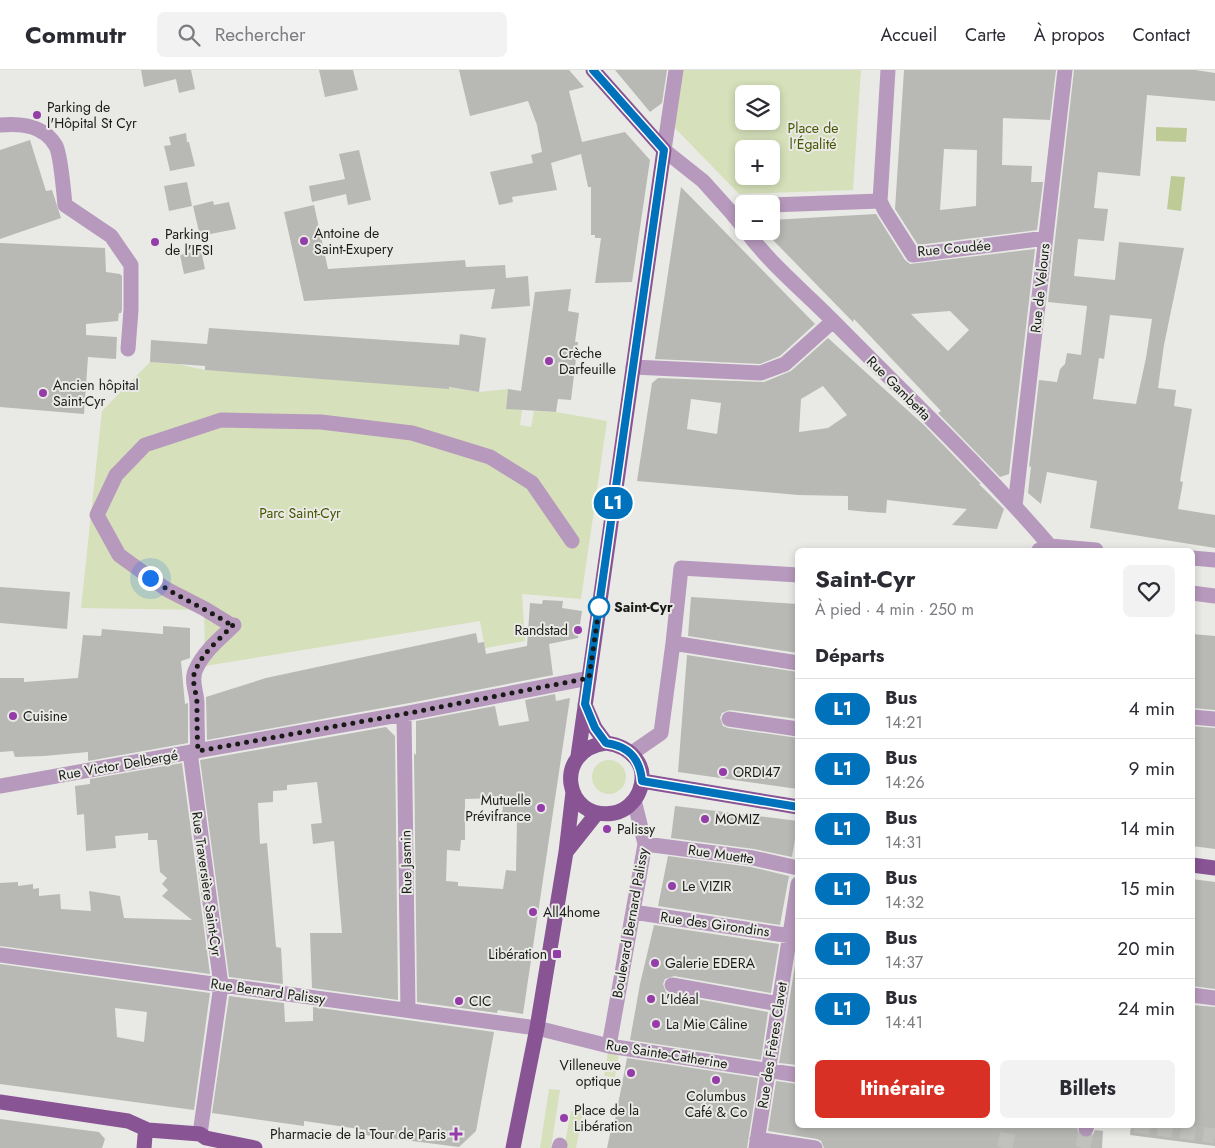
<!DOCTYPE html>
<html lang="fr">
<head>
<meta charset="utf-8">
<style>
	body { margin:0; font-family:Jost,sans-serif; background:#f2f2f3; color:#2b2b33; height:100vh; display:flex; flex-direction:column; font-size:19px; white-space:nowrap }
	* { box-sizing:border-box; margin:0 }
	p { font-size:16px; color:#7c7c81 }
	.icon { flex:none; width:28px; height:28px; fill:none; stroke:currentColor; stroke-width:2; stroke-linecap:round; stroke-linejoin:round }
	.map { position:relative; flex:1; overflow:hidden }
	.details { position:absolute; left:795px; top:478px; width:400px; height:580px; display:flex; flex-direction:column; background:#fff; border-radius:8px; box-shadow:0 2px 8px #0003 }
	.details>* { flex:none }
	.badge { padding:0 10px; border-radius:16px; font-size:18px; line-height:32px }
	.tools { position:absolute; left:735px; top:15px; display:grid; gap:10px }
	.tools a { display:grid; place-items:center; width:45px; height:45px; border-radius:8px; background:#fff; box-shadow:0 2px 8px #0003; font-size:25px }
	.you { position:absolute; width:25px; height:25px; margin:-12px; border:4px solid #fff; border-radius:50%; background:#1a73e8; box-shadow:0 0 0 8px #1a73e833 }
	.map>.badge { position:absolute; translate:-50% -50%; box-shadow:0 0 0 2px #fff }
	h2 { padding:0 20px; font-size:19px; line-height:45px }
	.round { display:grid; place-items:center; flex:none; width:52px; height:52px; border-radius:8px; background:#f2f2f3 }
	.summary { display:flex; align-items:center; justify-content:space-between; height:85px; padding:0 20px }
	h1 { font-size:24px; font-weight:700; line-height:38px }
	.primary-button { display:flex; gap:10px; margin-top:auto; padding:10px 20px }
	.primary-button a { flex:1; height:58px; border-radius:8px; background:#d93025; color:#fff; font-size:20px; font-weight:700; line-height:58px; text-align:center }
	.primary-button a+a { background:#f2f2f3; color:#2b2b33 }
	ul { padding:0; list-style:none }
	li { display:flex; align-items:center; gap:15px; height:60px; padding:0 20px; border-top:1px solid #e1e1e2 }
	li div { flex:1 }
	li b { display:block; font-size:19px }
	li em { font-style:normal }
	li .badge { min-width:55px; font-weight:700; text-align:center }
	header { display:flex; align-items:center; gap:30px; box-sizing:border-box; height:70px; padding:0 25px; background:#fff; border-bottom:1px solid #e1e1e2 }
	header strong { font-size:24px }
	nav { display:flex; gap:28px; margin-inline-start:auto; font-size:18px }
	.search { width:350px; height:45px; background:#f2f2f3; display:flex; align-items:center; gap:12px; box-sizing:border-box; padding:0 18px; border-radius:8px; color:#7c7c81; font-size:19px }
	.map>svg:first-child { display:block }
	.green { fill:#d6e0ba; fill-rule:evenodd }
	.water { fill:#becb96 }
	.building { fill:#b8b9b5; fill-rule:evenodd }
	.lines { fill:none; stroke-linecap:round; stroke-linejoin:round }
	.minor-tunnel { stroke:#c0c0bd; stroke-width:15; stroke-dasharray:15 8; stroke-linecap:butt }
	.minor { stroke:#b699bc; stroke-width:15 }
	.major { stroke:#885494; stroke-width:15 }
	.line-casing { stroke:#fff; stroke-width:11 }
	.line { stroke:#0072bc; stroke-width:8 }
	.walk { stroke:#1a1a19; stroke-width:5; stroke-dasharray:0 9 }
	.poi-dot { fill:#943ca8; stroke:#e9eae6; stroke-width:2 }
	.stop-dot { fill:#fff; stroke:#0072bc; stroke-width:2.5 }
	.labels { text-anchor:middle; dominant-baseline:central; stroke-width:4; stroke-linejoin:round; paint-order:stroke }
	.poi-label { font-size:14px; fill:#1a1a19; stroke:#e9eae6; text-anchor:start }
	.park-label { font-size:14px; fill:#495600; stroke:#e9eae6 }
	.street-label { font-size:14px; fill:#1a1a19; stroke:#e9eae6 }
	.stop-label { font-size:14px; font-weight:bold; fill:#1a1a19; stroke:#e9eae6; text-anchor:start }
</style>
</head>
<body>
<header>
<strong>Commutr</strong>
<div class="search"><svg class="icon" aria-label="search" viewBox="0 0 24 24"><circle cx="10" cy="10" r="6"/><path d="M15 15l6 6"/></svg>Rechercher</div>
<nav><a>Accueil</a><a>Carte</a><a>À propos</a><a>Contact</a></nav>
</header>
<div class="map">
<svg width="1215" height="1078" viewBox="0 0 1215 1078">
	<rect width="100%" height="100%" fill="#e9eae6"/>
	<path class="green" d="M 682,0 L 861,0 L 853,120 L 739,124 L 674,57 ZM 744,24 L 771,24 L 771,51 L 744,51 ZM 744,79 L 771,79 L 771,106 L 744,106 Z
		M 150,292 L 177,294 L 205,300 L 453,318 L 479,322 L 508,319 L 506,338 L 522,340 L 520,355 L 531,357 L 534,341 L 556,342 L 607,351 L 581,529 L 522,524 L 525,571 L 485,578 L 480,551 L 205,596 L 204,540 L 81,538 L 102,341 Z
		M592 707a17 17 0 1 1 34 0a17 17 0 1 1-34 0Z
		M 608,982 L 619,983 L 615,1007 L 604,1006 Z
		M 549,1019 L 560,1020 L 551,1078 L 540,1078 Z
		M 571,1041 L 583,1043 L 576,1078 L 564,1078 Z"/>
	<path class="water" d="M 1156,57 L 1187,58 L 1186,72 L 1156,71 Z
		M 1171,106 L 1185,107 L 1181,141 L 1167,139 Z"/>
	<path class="building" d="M 141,0 L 191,0 L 195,19 L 179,23 L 176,9 L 144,17 Z
		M 319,0 L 353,0 L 358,20 L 325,27 Z
		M 459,0 L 569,0 L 584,17 L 569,21 L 582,72 L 625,62 L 650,90 L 632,212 L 595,213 L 601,168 L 595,168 L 595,165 L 591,165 L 591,117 L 588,117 L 581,84 L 551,93 L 557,120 L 512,127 L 513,132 L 499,135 L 490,102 L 533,93 L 531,85 L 542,82 L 537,55 L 528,31 L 470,46 Z
		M 615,0 L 667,0 L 662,33 L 650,42 Z
		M 904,0 L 1056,0 L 1050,50 L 1003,48 L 1002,95 L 1032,96 L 1031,112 L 1043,112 L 1037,160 L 918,175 L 895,139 ZM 944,79 L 977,80 L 976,136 L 940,140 Z
		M 1074,0 L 1195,0 L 1215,3 L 1215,31 L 1147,25 L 1140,106 L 1098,102 L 1094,138 L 1108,139 L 1104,171 L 1078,169 L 1074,206 L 1115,210 L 1119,172 L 1184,178 L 1164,275 L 1158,318 L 1176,320 L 1174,336 L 1192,339 L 1180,411 L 1183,412 L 1178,439 L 1215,445 L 1215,478 L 1090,458 L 1097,411 L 1047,402 L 1041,434 L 1028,423 L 1031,396 L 1029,397 L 1039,310 L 1057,312 L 1060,299 L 1065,294 L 1067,283 L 1081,285 L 1087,236 L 1048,232 ZM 1110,245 L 1152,249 L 1146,288 L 1136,334 L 1093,329 L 1099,288 L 1104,289 Z
		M 186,63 L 187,72 L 189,72 L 195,96 L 170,101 L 164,76 L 171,75 L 169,67 Z
		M 30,70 L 46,121 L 52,120 L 61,148 L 0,169 L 0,80 Z
		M 359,80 L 371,130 L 348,135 L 346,124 L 312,132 L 309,116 L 345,109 L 339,84 Z
		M 187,112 L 192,136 L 169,141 L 164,116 Z
		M 681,117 L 815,254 L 780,286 L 760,294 L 655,289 Z
		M 213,131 L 214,135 L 229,132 L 236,159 L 200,166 L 193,136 Z
		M 314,135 L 328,199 L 465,190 L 466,197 L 505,195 L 506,208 L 528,206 L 530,236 L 491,239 L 495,219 L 304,231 L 284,142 Z
		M 876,144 L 905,190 L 910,194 L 1035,179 L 1009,404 L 1000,407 L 938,343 L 941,341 L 854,249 L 853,252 L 771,168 L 771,150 ZM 950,241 L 969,260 L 948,281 L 911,244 Z
		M 0,173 L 105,178 L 106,202 L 120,204 L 122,206 L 122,240 L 121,243 L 119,243 L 118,251 L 86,254 L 86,265 L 117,267 L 116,289 L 88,287 L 84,344 L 0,337 Z
		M 201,180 L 205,199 L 184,204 L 180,185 Z
		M 571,219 L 568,241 L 579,243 L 575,272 L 578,272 L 571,330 L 558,329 L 556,342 L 506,339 L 508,319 L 521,321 L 535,222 Z
		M 209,258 L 459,275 L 460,264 L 486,268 L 479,322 L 449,317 L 449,319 L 205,300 L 205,296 L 150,292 L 151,270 L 207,274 Z
		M 828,268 L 925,356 L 981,414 L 979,414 L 1004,439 L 997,459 L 952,455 L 967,439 L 887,430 L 886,443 L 868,442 L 848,440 L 848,426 L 798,425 L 637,411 L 652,313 L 658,308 L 764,312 L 791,301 ZM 823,316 L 847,345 L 828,358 L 799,362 L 801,329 ZM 691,329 L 721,333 L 717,364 L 687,359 Z
		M 0,517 L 70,522 L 67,559 L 0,553 Z
		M 691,527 L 798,534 L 798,583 L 688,566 Z
		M 543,530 L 563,531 L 562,538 L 582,541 L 578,568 L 549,574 L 553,605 L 415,632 L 207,670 L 206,627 L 266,608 L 476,563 L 478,573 L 484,572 L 486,584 L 527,576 L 530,533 L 542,534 Z
		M 163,556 L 190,558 L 190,588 L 181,591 L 185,634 L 188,633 L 188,673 L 88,691 L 88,682 L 44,686 L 15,687 L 13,681 L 0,682 L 0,608 L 24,608 L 24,612 L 78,608 L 83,565 L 101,566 L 102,559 L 163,564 Z
		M 1192,564 L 1215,566 L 1215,640 L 1192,638 Z
		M 687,585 L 798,602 L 798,649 L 730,640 L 722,643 L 720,648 L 723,656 L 728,658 L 798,668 L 798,719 L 678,702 Z
		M 555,624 L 556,631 L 570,628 L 523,944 L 498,940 L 497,943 L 417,932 L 414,683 L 416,685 L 416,651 L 495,636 L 499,656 L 529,651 L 525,630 ZM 498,728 L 497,731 L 503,731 L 502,750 L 517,750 L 516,801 L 506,800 L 503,819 L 458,816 L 458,812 L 446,811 L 447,780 L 460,781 L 461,770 L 465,770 L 465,729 Z
		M 1192,656 L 1215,658 L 1215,779 L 1192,776 Z
		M 386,657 L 395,666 L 398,930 L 312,918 L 310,863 L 342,863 L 334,771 L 313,774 L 311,754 L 322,753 L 317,712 L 287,715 L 287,720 L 273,721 L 273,732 L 258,733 L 260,774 L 267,773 L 276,877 L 281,878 L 283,914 L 229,907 L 200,690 Z
		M 182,693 L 210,904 L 0,876 L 0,813 L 18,812 L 18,816 L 33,814 L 33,819 L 39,818 L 39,826 L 60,824 L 61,839 L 91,841 L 89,821 L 120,826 L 124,848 L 192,850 L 162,826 L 168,820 L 162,814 L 167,808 L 160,802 L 157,770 L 148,770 L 148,763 L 115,766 L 116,778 L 86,781 L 84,744 L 77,745 L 75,716 L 90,714 L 90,709 Z
		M 675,736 L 798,751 L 792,787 L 754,779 L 671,768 Z
		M 668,786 L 751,797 L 789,806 L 780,855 L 658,836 Z
		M 1192,809 L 1215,812 L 1215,919 L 1192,916 Z
		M 654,855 L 779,874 L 771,923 L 674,906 L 665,909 L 663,914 L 666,922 L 670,924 L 768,942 L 761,990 L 630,970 L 640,914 Z
		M 798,877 L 798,995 L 779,993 Z
		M 0,894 L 210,923 L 194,1040 L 0,1014 ZM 115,938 L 147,942 L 144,972 L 117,967 Z
		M 229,926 L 284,933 L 285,952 L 313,951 L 313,937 L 494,962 L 476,1061 L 459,1077 L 365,1065 L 366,1060 L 304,1051 L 304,1056 L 212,1043 Z
		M 1192,935 L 1215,937 L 1215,1076 L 1130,1065 L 1131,1055 L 1192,1055 Z
		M 627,988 L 758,1008 L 747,1078 L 607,1078 L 613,1050 L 615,1050 Z
		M 776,1011 L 798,1014 L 798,1055 L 1062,1055 L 1077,1057 L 1079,1065 L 1084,1068 L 1092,1066 L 1095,1060 L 1103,1061 L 1102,1078 L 824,1078 L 821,1071 L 817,1069 L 768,1061 Z
		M 0,1049 L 99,1062 L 105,1069 L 102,1078 L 0,1078 Z"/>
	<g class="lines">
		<path class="minor-tunnel" d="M 1135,1055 L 1215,1066
			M 1005,1078 L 1009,1055
			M 1083,1078 L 1086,1059"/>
		<path class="minor" d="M 676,0 L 664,80 L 703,111 L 730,141 L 744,158
			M 888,0 L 880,131 L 885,141 L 913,185 L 1046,168
			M 0,55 C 21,53 44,55 56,76 C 60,84 64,124 65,135 L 111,166 L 131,195 L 131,240 L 128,279
			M 771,135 L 880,131
			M 746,161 C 772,196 806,223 836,254 C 908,327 983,398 1050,476
			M 633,297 L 761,303 L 785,294 L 833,251
			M 1015,436 L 1065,0
			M 1039,480 L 1050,476 L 1096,480
			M 1192,488 L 1215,490
			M 1192,523 L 1215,526
			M 234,555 L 231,555 L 205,539 L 166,519 L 119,485 L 97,445 L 116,405 L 145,375 L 221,350 L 321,352 L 412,363 L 490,387 L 532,413 L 572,471
			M 673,573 L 681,498 L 798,505
			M 404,644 L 408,940
			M 1192,647 L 1215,649
			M 729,649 L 798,659
			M 198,681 C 197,665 197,650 197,634 C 197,622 190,610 196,599 C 204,581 221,568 234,555
			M 190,682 L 221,915 L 200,1064
			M 632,683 L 661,663 L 673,573 L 798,593
			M 0,716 L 404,644 L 589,608
			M 645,774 L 753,788 L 798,798
			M 633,842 L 798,867
			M 0,885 L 537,958 L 609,976 L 798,1005
			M 672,915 L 779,934
			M 1192,925 L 1215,928
			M 609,976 L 645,774 L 634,730
			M 1086,1059 L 1087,1055
			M 757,1069 L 815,1078
			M 559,1078 L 560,1075
			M 756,1078 L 798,814"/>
		<path class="major" d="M 585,635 L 595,658 L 606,673 C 630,676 650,695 639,722 C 635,732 625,741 614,743 C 564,752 552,680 606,673
			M 578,686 L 664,80 L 593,0
			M 642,711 L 798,737
			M 566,782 L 597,743
			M 1192,795 L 1215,798
			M 0,1032 L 128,1051 L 148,1060 L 200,1064 L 206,1068 L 255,1078
			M 144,1078 L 145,1066 L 148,1060
			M 513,1078 L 537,958 L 566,782 L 573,722"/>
	</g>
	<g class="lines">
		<g class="line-casing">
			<path id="line" d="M 593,0 L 664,80 L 585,634 L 595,658 L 606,673 C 628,676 640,688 642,711 L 798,737"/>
		</g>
		<use href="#line" class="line"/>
		<path class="walk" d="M 150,508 C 175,526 205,538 231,555 L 234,554 C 221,568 204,581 196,599 C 190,610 197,622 197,634 C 197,650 197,665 198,681 L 404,644 L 589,608 L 600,532 L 599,537"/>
	</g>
	<g class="poi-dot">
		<circle cx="37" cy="45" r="5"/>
		<circle cx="304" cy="171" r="5"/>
		<circle cx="155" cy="172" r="5"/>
		<circle cx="549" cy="291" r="5"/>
		<circle cx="43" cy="323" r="5"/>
		<circle cx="578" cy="560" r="5"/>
		<circle cx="13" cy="646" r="5"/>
		<circle cx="723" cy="702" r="5"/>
		<circle cx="541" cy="738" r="5"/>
		<circle cx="705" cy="749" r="5"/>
		<circle cx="607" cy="759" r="5"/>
		<circle cx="672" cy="816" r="5"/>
		<circle cx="533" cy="842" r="5"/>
		<rect x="552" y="879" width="10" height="10" rx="2.5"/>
		<circle cx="655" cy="893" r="5"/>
		<circle cx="651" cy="929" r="5"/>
		<circle cx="459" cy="931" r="5"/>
		<circle cx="656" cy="954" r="5"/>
		<circle cx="631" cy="1003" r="5"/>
		<circle cx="716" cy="1010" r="5"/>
		<circle cx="564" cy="1048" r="5"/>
		<path d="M453.5 1056.5h5v5h5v5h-5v5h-5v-5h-5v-5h5z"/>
	</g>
	<circle class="stop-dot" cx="599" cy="537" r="10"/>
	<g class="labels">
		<g class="poi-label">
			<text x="47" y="37">Parking de<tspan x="47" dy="16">l'Hôpital St Cyr</tspan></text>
			<text x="314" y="163">Antoine de<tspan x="314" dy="16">Saint-Exupery</tspan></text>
			<text x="165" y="164">Parking<tspan x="165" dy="16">de l'IFSI</tspan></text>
			<text x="559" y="283">Crèche<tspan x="559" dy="16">Darfeuille</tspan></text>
			<text x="53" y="315">Ancien hôpital<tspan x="53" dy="16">Saint-Cyr</tspan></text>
			<text x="568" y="560" text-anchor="end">Randstad</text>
			<text x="23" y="646">Cuisine</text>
			<text x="733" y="702">ORDI47</text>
			<text x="531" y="730" text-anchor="end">Mutuelle<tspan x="531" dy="16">Prévifrance</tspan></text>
			<text x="715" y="749">MOMIZ</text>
			<text x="617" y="759">Palissy</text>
			<text x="682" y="816">Le VIZIR</text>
			<text x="543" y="842">All4home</text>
			<text x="547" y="884" text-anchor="end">Libération</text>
			<text x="665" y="893">Galerie EDERA</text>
			<text x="661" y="929">L'Idéal</text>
			<text x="469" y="931">CIC</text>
			<text x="666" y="954">La Mie Câline</text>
			<text x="621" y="995" text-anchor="end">Villeneuve<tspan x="621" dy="16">optique</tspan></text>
			<text x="716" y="1026" text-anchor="middle">Columbus<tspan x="716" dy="16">Café &amp; Co</tspan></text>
			<text x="574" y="1040">Place de la<tspan x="574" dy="16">Libération</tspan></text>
			<text x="446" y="1064" text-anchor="end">Pharmacie de la Tour de Paris</text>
		</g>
		<g class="park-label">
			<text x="813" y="58">Place de<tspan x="813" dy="16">l'Égalité</tspan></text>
			<text x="300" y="443">Parc Saint-Cyr</text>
		</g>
		<g class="street-label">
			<text transform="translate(954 178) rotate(-5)">Rue Coudée</text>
			<text transform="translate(1040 218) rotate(-84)">Rue de Velours</text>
			<text transform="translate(899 318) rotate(45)">Rue Gambetta</text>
			<text transform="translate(118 695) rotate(-10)">Rue Victor Delbergé</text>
			<text transform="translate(721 784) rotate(8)">Rue Muette</text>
			<text transform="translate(406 792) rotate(-91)">Rue Jasmin</text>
			<text transform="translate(207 814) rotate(82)">Rue Traversière Saint-Cyr</text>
			<text transform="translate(630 853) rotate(-80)">Boulevard Bernard Palissy</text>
			<text transform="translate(715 854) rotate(8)">Rue des Girondins</text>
			<text transform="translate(268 921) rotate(8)">Rue Bernard Palissy</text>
			<text transform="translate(772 975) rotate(-81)">Rue des Frères Clavet</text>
			<text transform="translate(667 984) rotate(9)">Rue Sainte-Catherine</text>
		</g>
		<g class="stop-label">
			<text x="614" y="537">Saint-Cyr</text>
		</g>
	</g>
</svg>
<div class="tools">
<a><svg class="icon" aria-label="layers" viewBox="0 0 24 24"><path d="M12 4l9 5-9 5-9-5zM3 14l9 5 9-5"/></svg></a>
<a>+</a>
<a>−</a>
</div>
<div class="you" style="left:150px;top:508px"></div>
<b class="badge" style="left:613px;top:433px;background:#0072bc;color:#fff">L1</b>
<section class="details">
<div class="summary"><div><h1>Saint-Cyr</h1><p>À pied · 4 min · 250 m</p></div><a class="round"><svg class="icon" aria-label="heart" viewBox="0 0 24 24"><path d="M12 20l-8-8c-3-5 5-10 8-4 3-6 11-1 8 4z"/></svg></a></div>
<h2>Départs</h2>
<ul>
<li><span class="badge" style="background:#0072bc;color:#fff">L1</span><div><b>Bus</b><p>14:21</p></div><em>4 min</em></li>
<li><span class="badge" style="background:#0072bc;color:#fff">L1</span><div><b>Bus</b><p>14:26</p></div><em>9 min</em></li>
<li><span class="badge" style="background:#0072bc;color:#fff">L1</span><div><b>Bus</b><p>14:31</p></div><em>14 min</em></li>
<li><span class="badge" style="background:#0072bc;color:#fff">L1</span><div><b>Bus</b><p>14:32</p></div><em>15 min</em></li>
<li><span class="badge" style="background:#0072bc;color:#fff">L1</span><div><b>Bus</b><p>14:37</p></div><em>20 min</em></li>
<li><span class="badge" style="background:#0072bc;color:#fff">L1</span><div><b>Bus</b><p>14:41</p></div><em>24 min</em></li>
</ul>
<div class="primary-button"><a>Itinéraire</a><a>Billets</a></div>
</section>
</div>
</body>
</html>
